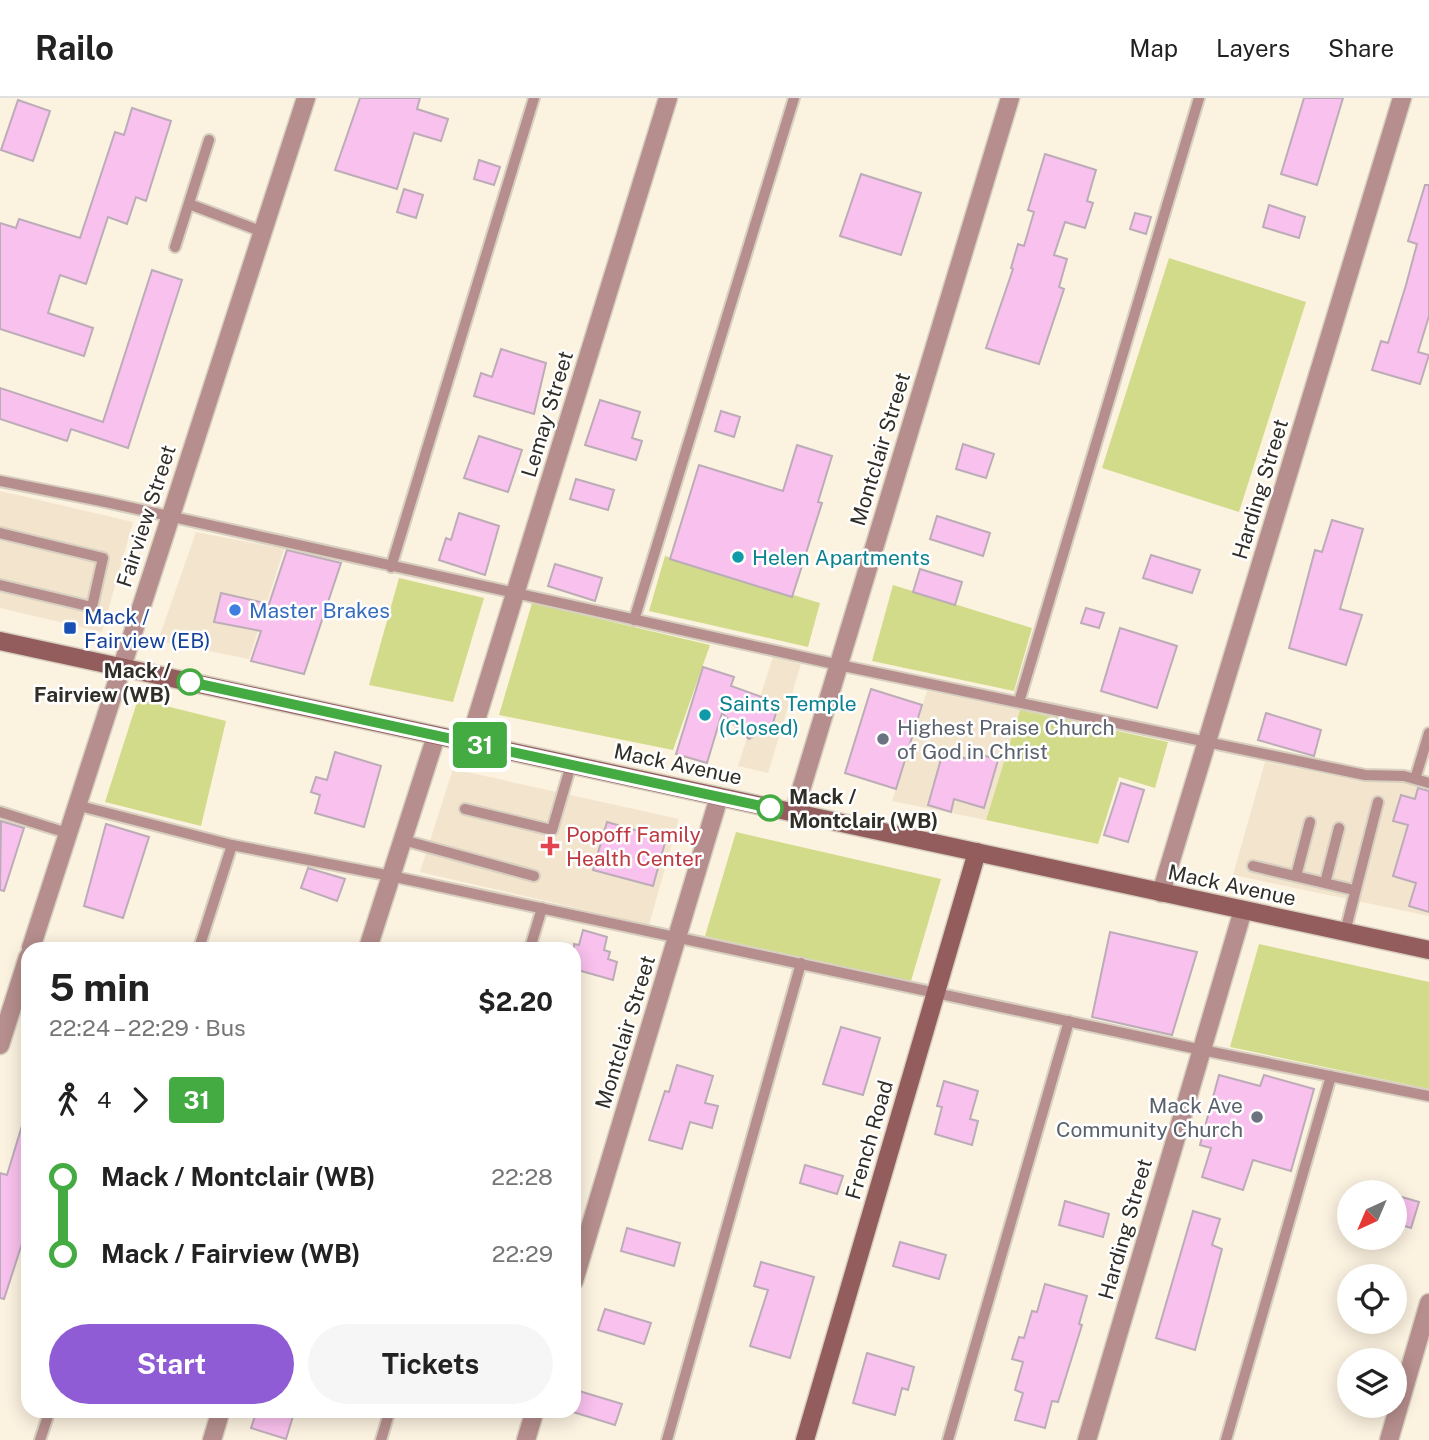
<!DOCTYPE html>
<html lang="en">
<head>
<meta charset="utf-8">
<style>
	body { margin:0; font-family:"Public Sans",sans-serif; background:#f6f6f6; color:#222; height:100vh; display:flex; flex-direction:column; font-size:26px; white-space:nowrap }
	* { box-sizing:border-box; margin:0 }
	p { font-size:23px; color:#767676 }
	.icon { flex:none; width:38px; height:38px; fill:none; stroke:currentColor; stroke-width:2; stroke-linecap:round; stroke-linejoin:round }
	.map { position:relative; flex:1; overflow:hidden }
	.drawer { position:absolute; left:21px; top:844px; width:560px; height:476px; display:flex; flex-direction:column; background:#fff; border-radius:21px; box-shadow:0 4px 18px #0003 }
	.drawer>* { flex:none }
	.badge { padding:0 14px; border-radius:5px; font-size:24px; line-height:46px }
	.needle { width:46px; rotate:224deg }
	.fabs { position:absolute; left:1337px; top:1082px; display:grid; gap:14px }
	.fabs a { display:grid; place-items:center; width:70px; height:70px; border-radius:50%; background:#fff; box-shadow:0 4px 18px #0003; font-size:35px }
	.map>.badge { position:absolute; translate:-50% -50%; box-shadow:0 0 0 4px #fff }
	.legs { display:flex; align-items:center; gap:10px; height:77px; padding:0 28px; font-size:23px }
	.legs p { margin-inline-start:auto }
	.headline { display:flex; align-items:center; justify-content:space-between; height:119px; padding:0 28px }
	h1 { font-size:38px; font-weight:700; line-height:52px }
	.action { display:flex; gap:14px; margin-top:auto; padding:14px 28px }
	.action a { flex:1; height:80px; border-radius:42px; background:#8f5cd5; color:#fff; font-size:28px; font-weight:700; line-height:80px; text-align:center }
	.action a+a { background:#f6f6f6; color:#222 }
	ul { padding:0 28px; list-style:none }
	li { display:flex; align-items:center; gap:24px; height:77px; font-size:26px }
	li i { display:grid; place-items:center; width:10px; height:100%; margin:0 9px; background:currentColor }
	li i::after { content:''; width:18px; height:18px; margin:-9px; border:5px solid; border-radius:50%; background:#fff }
	li p { margin-inline-start:auto }
	li:first-child i { background:linear-gradient(#0000 50%,currentColor 0) }
	li:last-child i { background:linear-gradient(currentColor 50%,#0000 0) }
	header { display:flex; align-items:center; gap:42px; box-sizing:border-box; height:98px; padding:0 35px; background:#fff; border-bottom:2px solid #e0e0e0 }
	header strong { font-size:33px }
	nav { display:flex; gap:38px; margin-inline-start:auto; font-size:24px }
	.map>svg:first-child { display:block }
	.built { fill:#f3e5cd }
	.green { fill:#d2db89 }
	.building { fill:#f9c1ed; stroke:#bcacb8; stroke-width:2 }
	.lines { fill:none; stroke-linecap:round; stroke-linejoin:round }
	.lane-casing { stroke:#d7cfbf; stroke-width:14 }
	.street-casing { stroke:#d7cfbf; stroke-width:21 }
	.secondary-casing { stroke:#d7cfbf; stroke-width:21 }
	.lane { stroke:#b58e8d; stroke-width:10 }
	.street { stroke:#b58e8d; stroke-width:18 }
	.secondary { stroke:#945d5d; stroke-width:18 }
	.line-1-casing { stroke:#fff; stroke-width:16 }
	.line-1 { stroke:#44aa42; stroke-width:10 }
	.culture-dot { fill:#0f9aa8; stroke:#fff; stroke-width:2.5 }
	.shop-dot { fill:#3f7fe0; stroke:#fff; stroke-width:2.5 }
	.transit-dot { fill:#1a4fb4; stroke:#fff; stroke-width:2.5 }
	.stop-1-dot { fill:#fff; stroke:#44aa42; stroke-width:3.5 }
	.worship-dot { fill:#6b7280; stroke:#fff; stroke-width:2.5 }
	.health-dot { fill:#e0444e; stroke:#fff; stroke-width:2.5 }
	.labels { text-anchor:middle; dominant-baseline:central; stroke-width:5; stroke-linejoin:round; paint-order:stroke }
	.street-label { font-size:21px; fill:#312d27; stroke:#fff }
	.culture-label { font-size:21px; fill:#0d838f; stroke:#fff; text-anchor:start }
	.shop-label { font-size:21px; fill:#366cbe; stroke:#fff; text-anchor:start }
	.transit-label { font-size:21px; fill:#164399; stroke:#fff; text-anchor:start }
	.stop-label { font-size:21px; font-weight:bold; fill:#312d27; stroke:#fff; text-anchor:end }
	.worship-label { font-size:21px; fill:#5b616d; stroke:#fff; text-anchor:start }
	.health-label { font-size:21px; fill:#be3a42; stroke:#fff; text-anchor:start }
</style>
</head>
<body>
<header>
<strong>Railo</strong>
<nav><a>Map</a><a>Layers</a><a>Share</a></nav>
</header>
<div class="map">
<svg width="1429" height="1342" viewBox="0 0 1429 1342">
	<rect width="100%" height="100%" fill="#fcf2e0"/>
	<path class="built" d="M 0,393 L 133,424 L 102,534 L 0,510 Z
		M 196,434 L 284,451 L 249,561 L 158,543 Z
		M 773,559 L 801,566 L 768,675 L 738,668 Z
		M 927,593 L 1020,612 L 986,722 L 892,703 Z
		M 1265,664 L 1365,684 L 1400,682 L 1429,690 L 1429,818 L 1233,777 Z
		M 453,671 L 679,721 L 649,827 L 420,774 Z"/>
	<path class="green" d="M 1169,160 L 1306,204 L 1239,414 L 1102,370 Z
		M 665,458 L 820,505 L 808,549 L 649,513 Z
		M 399,480 L 484,500 L 453,604 L 369,587 Z
		M 893,487 L 1032,530 L 1014,593 L 872,563 Z
		M 532,505 L 710,547 L 673,652 L 499,617 Z
		M 138,601 L 226,623 L 201,728 L 105,704 Z
		M 1020,612 L 1168,644 L 1155,690 L 1119,679 L 1098,746 L 986,722 Z
		M 736,734 L 941,781 L 911,883 L 705,838 Z
		M 1259,846 L 1429,884 L 1429,991 L 1230,949 Z"/>
	<path class="building" d="M 360,0 L 420,0 L 417,11 L 448,21 L 441,43 L 414,35 L 397,91 L 335,72 Z
		M 1304,0 L 1343,0 L 1317,87 L 1281,76 Z
		M 18,2 L 50,13 L 33,63 L 1,52 Z
		M 132,10 L 171,23 L 146,103 L 136,99 L 127,126 L 108,119 L 86,186 L 60,177 L 48,215 L 93,230 L 84,258 L 0,231 L 0,125 L 16,130 L 19,121 L 80,140 L 115,34 L 124,37 Z
		M 1045,56 L 1096,72 L 1087,103 L 1093,105 L 1085,130 L 1065,124 L 1054,157 L 1067,161 L 1059,189 L 1064,191 L 1039,266 L 986,250 L 1013,171 L 1011,170 L 1018,146 L 1024,148 L 1034,114 L 1028,112 Z
		M 479,62 L 500,69 L 494,87 L 474,81 Z
		M 861,76 L 921,95 L 901,157 L 840,138 Z
		M 1425,87 L 1429,87 L 1429,218 L 1418,254 L 1429,257 L 1420,286 L 1372,272 L 1381,243 L 1388,245 L 1406,187 L 1417,146 L 1408,143 Z
		M 404,91 L 423,97 L 416,120 L 397,114 Z
		M 1269,107 L 1305,119 L 1299,140 L 1263,129 Z
		M 1135,115 L 1151,119 L 1146,136 L 1130,131 Z
		M 152,172 L 182,182 L 128,350 L 71,331 L 67,343 L 0,321 L 0,290 L 103,324 Z
		M 501,251 L 546,265 L 534,316 L 474,298 L 481,275 L 492,279 Z
		M 600,302 L 640,314 L 632,340 L 642,343 L 636,362 L 585,347 Z
		M 721,313 L 740,319 L 734,339 L 715,333 Z
		M 479,338 L 522,352 L 508,394 L 464,380 Z
		M 963,346 L 994,356 L 986,380 L 956,371 Z
		M 797,347 L 832,358 L 818,404 L 822,405 L 792,499 L 670,461 L 699,367 L 783,393 Z
		M 576,381 L 614,392 L 608,412 L 570,401 Z
		M 459,415 L 499,428 L 485,477 L 439,462 L 446,440 L 451,442 Z
		M 937,418 L 990,435 L 983,458 L 930,441 Z
		M 1332,422 L 1363,431 L 1340,511 L 1362,517 L 1346,567 L 1289,550 L 1315,452 L 1322,454 Z
		M 287,452 L 341,465 L 304,576 L 251,563 L 261,533 L 214,524 L 221,495 L 269,506 Z
		M 1151,457 L 1200,472 L 1192,495 L 1143,480 Z
		M 555,466 L 602,480 L 595,503 L 548,488 Z
		M 920,471 L 962,484 L 955,507 L 913,494 Z
		M 1086,510 L 1104,515 L 1099,530 L 1081,525 Z
		M 1120,530 L 1177,548 L 1157,610 L 1101,593 Z
		M 703,569 L 734,579 L 731,588 L 779,605 L 772,628 L 749,641 L 722,615 L 707,665 L 676,656 Z
		M 871,591 L 922,607 L 896,691 L 845,675 Z
		M 1266,615 L 1321,632 L 1314,658 L 1258,642 Z
		M 335,654 L 381,668 L 364,729 L 315,715 L 320,697 L 311,694 L 316,679 L 327,682 Z
		M 943,654 L 971,662 L 973,654 L 998,662 L 984,710 L 954,701 L 951,714 L 928,707 Z
		M 1121,685 L 1144,692 L 1128,744 L 1104,737 Z
		M 1418,690 L 1429,693 L 1429,814 L 1409,808 L 1416,785 L 1393,778 L 1408,727 L 1393,723 L 1401,697 L 1415,701 Z
		M 1,723 L 24,730 L 4,793 L 0,792 Z
		M 607,724 L 666,741 L 653,788 L 593,772 Z
		M 106,726 L 149,739 L 123,820 L 84,808 Z
		M 308,770 L 345,781 L 337,803 L 301,790 Z
		M 583,832 L 607,839 L 604,852 L 610,854 L 608,861 L 617,864 L 613,882 L 574,871 L 574,846 L 579,847 Z
		M 1110,834 L 1197,854 L 1172,937 L 1092,919 Z
		M 841,929 L 880,940 L 863,997 L 823,986 Z
		M 677,967 L 713,978 L 705,1005 L 718,1008 L 712,1030 L 690,1024 L 682,1051 L 649,1042 L 665,993 L 669,994 Z
		M 1219,977 L 1260,988 L 1264,977 L 1314,991 L 1291,1073 L 1253,1062 L 1243,1092 L 1202,1079 L 1211,1050 L 1200,1047 Z
		M 944,983 L 978,993 L 970,1021 L 978,1023 L 972,1047 L 935,1036 L 942,1009 L 937,1008 Z
		M 24,1021 L 28,1021 L 28,1127 L 4,1201 L 0,1200 L 0,1075 L 7,1077 Z
		M 805,1067 L 843,1078 L 837,1096 L 800,1085 Z
		M 1395,1097 L 1419,1104 L 1411,1130 L 1395,1125 Z
		M 1065,1103 L 1109,1116 L 1103,1139 L 1059,1127 Z
		M 1193,1113 L 1220,1121 L 1212,1147 L 1222,1151 L 1195,1252 L 1156,1240 Z
		M 627,1130 L 680,1145 L 674,1168 L 621,1153 Z
		M 900,1144 L 946,1157 L 939,1181 L 893,1168 Z
		M 761,1164 L 814,1179 L 790,1260 L 750,1248 L 768,1192 L 754,1188 Z
		M 1045,1186 L 1087,1198 L 1079,1226 L 1082,1227 L 1058,1304 L 1052,1303 L 1045,1330 L 1015,1322 L 1023,1295 L 1015,1292 L 1023,1264 L 1012,1261 L 1019,1239 L 1024,1240 L 1032,1213 L 1037,1214 Z
		M 605,1211 L 651,1225 L 644,1246 L 598,1232 Z
		M 867,1255 L 914,1269 L 908,1292 L 902,1290 L 895,1317 L 853,1305 Z
		M 579,1293 L 622,1306 L 615,1327 L 573,1314 Z
		M 257,1312 L 285,1312 L 294,1315 L 286,1341 L 251,1330 Z"/>
	<g class="lines">
		<g class="lane-casing">
			<path id="lane" d="M 189,106 L 263,134
				M 175,149 L 209,42
				M 0,383 L 101,403 L 839,567 L 1365,677 L 1404,678 L 1429,685
				M 0,435 L 103,460 L 92,509 L 0,487
				M 391,469 L 534,0
				M 634,522 L 794,0
				M 1019,604 L 1199,0
				M 1415,681 L 1429,635
				M 76,707 L 232,747 L 391,778 L 1202,952 L 1429,998
				M 465,711 L 552,732 L 571,667
				M 0,714 L 67,735
				M 403,742 L 534,778
				M 1253,768 L 1354,792
				M 1296,778 L 1310,724
				M 1325,785 L 1339,730
				M 1345,834 L 1378,704
				M 199,850 L 232,747
				M 530,850 L 542,810
				M 40,1342 L 50,1312
				M 381,1342 L 390,1312
				M 667,1342 L 801,865
				M 948,1342 L 1069,923
				M 1226,1342 L 1331,978"/>
		</g>
		<g class="street-casing">
			<path id="street" d="M 469,645 L 668,0
				M 794,715 L 1010,0
				M 1161,795 L 1402,0
				M 31,850 L 306,0
				M 368,850 L 436,638
				M 0,947 L 28,859
				M 574,1183 L 719,699
				M 212,1342 L 221,1312
				M 526,1342 L 535,1312
				M 1087,1342 L 1243,812
				M 1389,1342 L 1429,1205"/>
		</g>
		<g class="secondary-casing">
			<path id="secondary" d="M 0,543 L 1429,852
				M 805,1342 L 977,754"/>
		</g>
		<use href="#lane" class="lane"/>
		<use href="#street" class="street"/>
		<use href="#secondary" class="secondary"/>
	</g>
	<g class="lines">
		<g class="line-1-casing">
			<path id="line-1" d="M 190,584 L 770,710"/>
		</g>
		<use href="#line-1" class="line-1"/>
	</g>
	<g class="culture-dot">
		<circle cx="738" cy="459" r="7"/>
		<circle cx="705" cy="617" r="7"/>
	</g>
	<circle class="shop-dot" cx="235" cy="512" r="7"/>
	<rect class="transit-dot" x="63" y="523" width="14" height="14" rx="3.5"/>
	<g class="stop-1-dot">
		<circle cx="190" cy="584" r="12"/>
		<circle cx="770" cy="710" r="12"/>
	</g>
	<g class="worship-dot">
		<circle cx="883" cy="641" r="7"/>
		<circle cx="1257" cy="1019" r="7"/>
	</g>
	<path class="health-dot" d="M546.5 737.5h7v7h7v7h-7v7h-7v-7h-7v-7h7z"/>
	<g class="labels">
		<g class="street-label">
			<text transform="translate(547 316) rotate(-73)">Lemay Street</text>
			<text transform="translate(880 351) rotate(-73)">Montclair Street</text>
			<text transform="translate(1260 391) rotate(-73)">Harding Street</text>
			<text transform="translate(146 418) rotate(-72)">Fairview Street</text>
			<text transform="translate(678 666) rotate(12)">Mack Avenue</text>
			<text transform="translate(1232 787) rotate(12)">Mack Avenue</text>
			<text transform="translate(625 934) rotate(-73)">Montclair Street</text>
			<text transform="translate(869 1042) rotate(-74)">French Road</text>
			<text transform="translate(1125 1131) rotate(-74)">Harding Street</text>
		</g>
		<g class="culture-label">
			<text x="752" y="459">Helen Apartments</text>
			<text x="719" y="605">Saints Temple<tspan x="719" dy="24">(Closed)</tspan></text>
		</g>
		<g class="shop-label">
			<text x="249" y="512">Master Brakes</text>
		</g>
		<g class="transit-label">
			<text x="84" y="518">Mack /<tspan x="84" dy="24">Fairview (EB)</tspan></text>
		</g>
		<g class="stop-label">
			<text x="171" y="572">Mack /<tspan x="171" dy="24">Fairview (WB)</tspan></text>
			<text x="789" y="698" text-anchor="start">Mack /<tspan x="789" dy="24">Montclair (WB)</tspan></text>
		</g>
		<g class="worship-label">
			<text x="897" y="629">Highest Praise Church<tspan x="897" dy="24">of God in Christ</tspan></text>
			<text x="1243" y="1007" text-anchor="end">Mack Ave<tspan x="1243" dy="24">Community Church</tspan></text>
		</g>
		<g class="health-label">
			<text x="566" y="736">Popoff Family<tspan x="566" dy="24">Health Center</tspan></text>
		</g>
	</g>
</svg>
<div class="fabs">
<a><svg class="needle" viewBox="-14 -14 28 28"><path d="M0-13l5 13h-10z" fill="#e53935"/><path d="M0 13l5-13h-10z" fill="#767676"/></svg></a>
<a><svg class="icon" aria-label="locate" viewBox="0 0 24 24"><circle cx="12" cy="12" r="6"/><path d="M12 2v4M12 18v4M2 12h4M18 12h4"/></svg></a>
<a><svg class="icon" aria-label="layers" viewBox="0 0 24 24"><path d="M12 4l9 5-9 5-9-5zM3 14l9 5 9-5"/></svg></a>
</div>
<b class="badge" style="left:480px;top:647px;background:#44aa42;color:#fff">31</b>
<section class="drawer">
<div class="headline"><div><h1>5 min</h1><p>22:24 – 22:29 · Bus</p></div><b>$2.20</b></div>
<div class="legs"><svg class="icon" aria-label="walk" viewBox="0 0 24 24"><circle cx="13" cy="4" r="2"/><path d="M13 8l-2 6 4 7M11 14l-3 7M7 12l3-4h3l4 4"/></svg>4<svg class="icon" aria-label="forward" viewBox="0 0 24 24"><path d="M9 5l7 7-7 7"/></svg><b class="badge" style="background:#44aa42;color:#fff">31</b></div>
<ul>
<li><i style="color:#44aa42"></i><b>Mack / Montclair (WB)</b><p>22:28</p></li>
<li><i style="color:#44aa42"></i><b>Mack / Fairview (WB)</b><p>22:29</p></li>
</ul>
<div class="action"><a>Start</a><a>Tickets</a></div>
</section>
</div>
</body>
</html>
